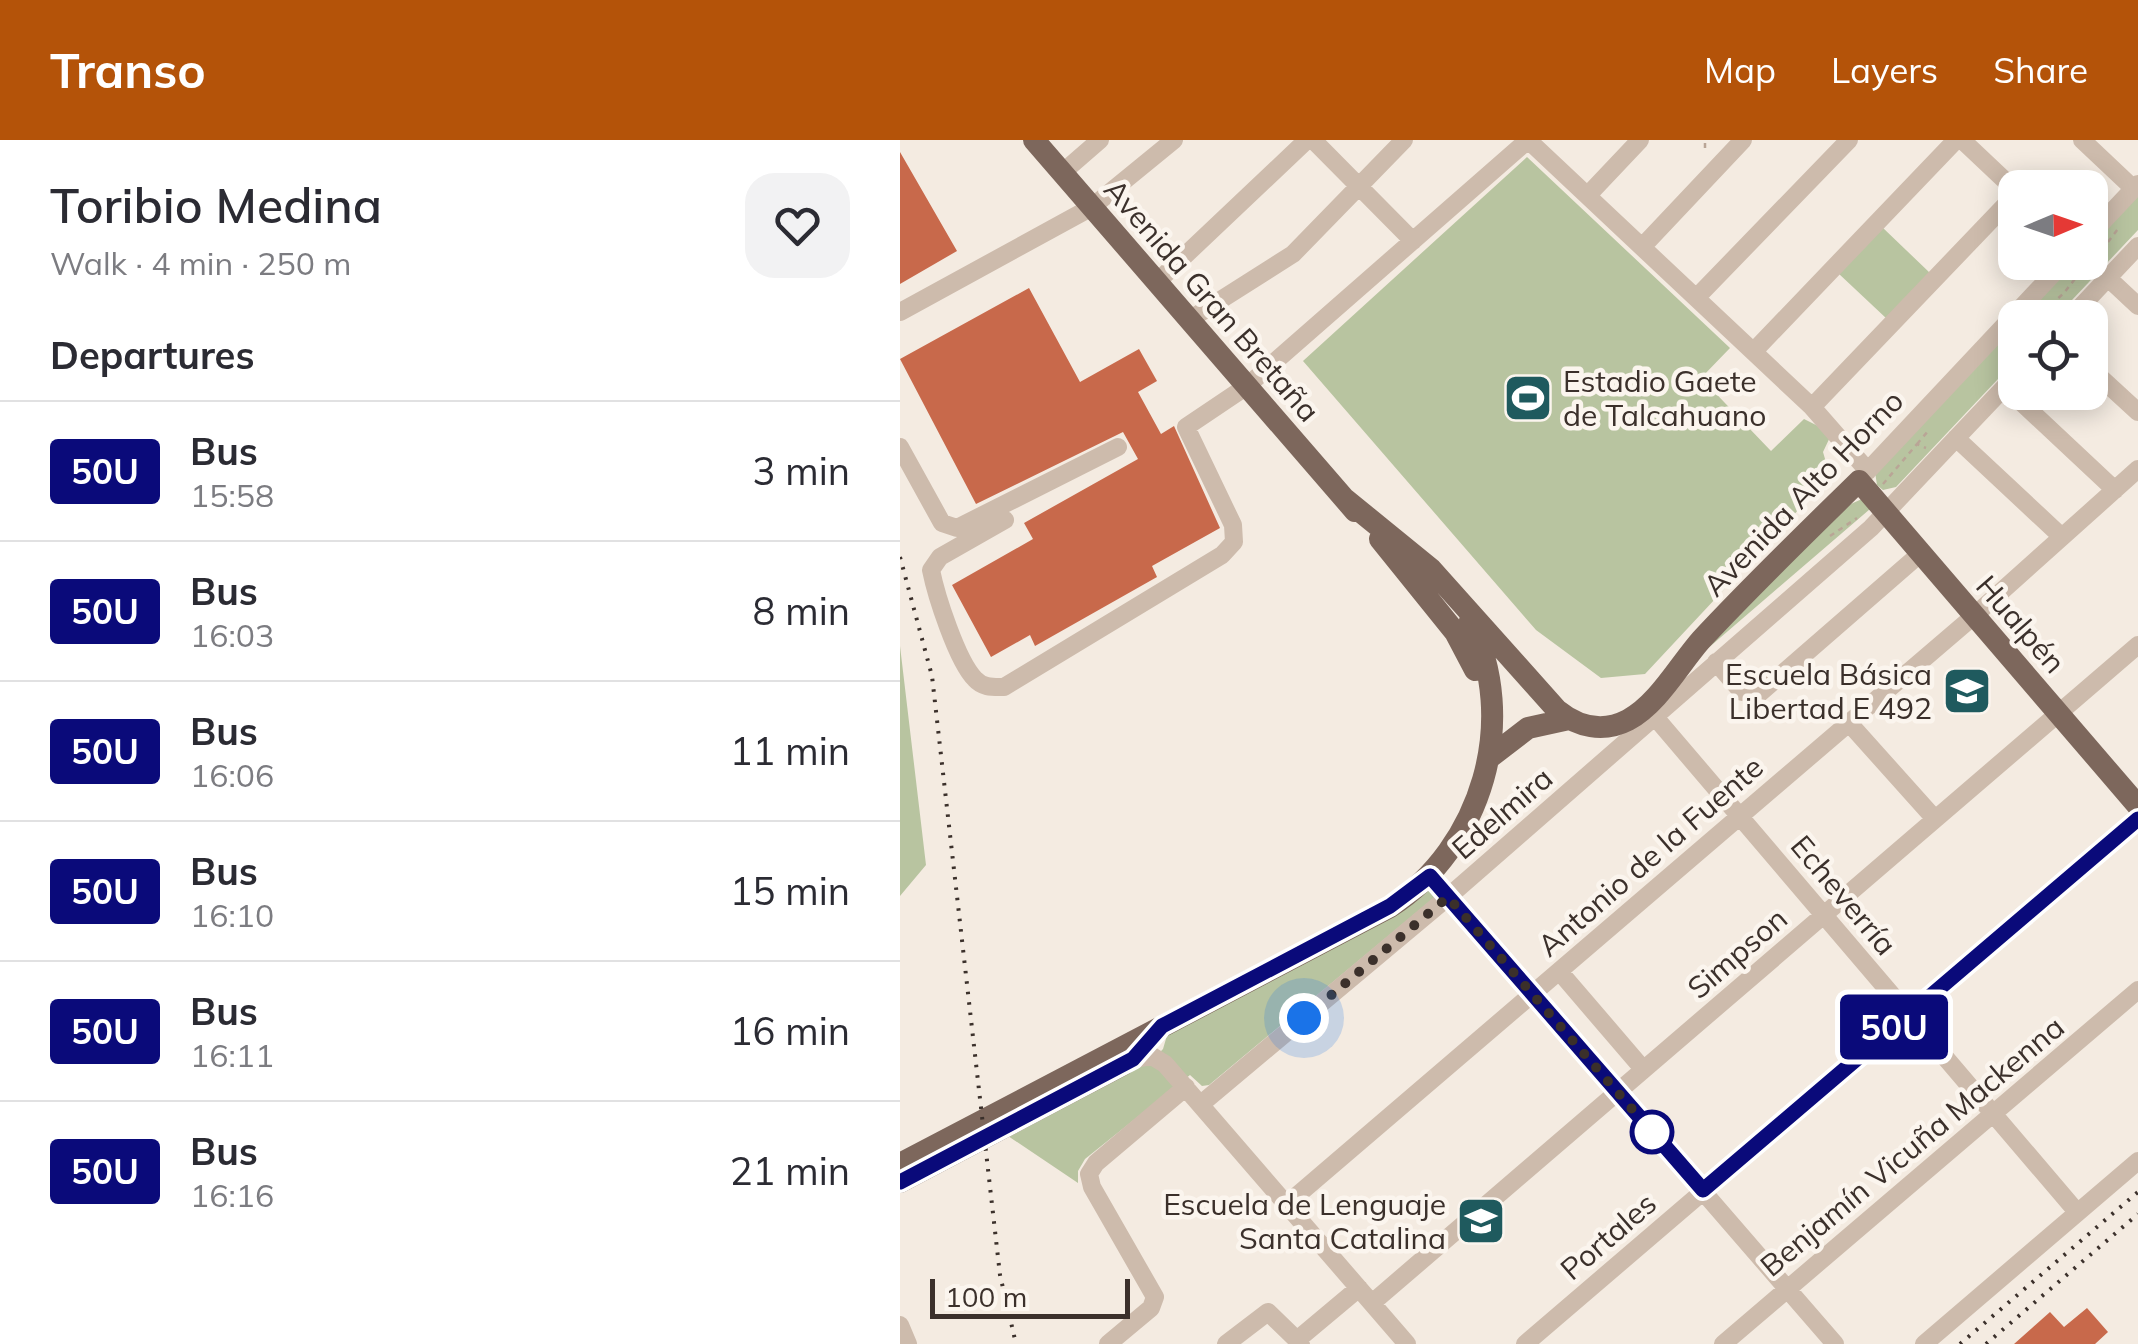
<!DOCTYPE html>
<html lang="en">
<head>
<meta charset="utf-8">
<style>
	body { margin:0; font-family:Mulish,sans-serif; background:#f2f2f3; color:#2b2b33; height:100vh; display:flex; flex-direction:column; font-size:38px; white-space:nowrap }
	* { box-sizing:border-box; margin:0 }
	p { font-size:32px; color:#7c7c81 }
	.icon { flex:none; width:55px; height:55px; fill:none; stroke:currentColor; stroke-width:2; stroke-linecap:round; stroke-linejoin:round }
	.map { position:relative; flex:1; overflow:hidden }
	.side { display:flex; flex-direction:column; background:#fff; width:900px }
	.side>* { flex:none }
	.badge { padding:0 20px; border-radius:8px; font-size:35px; line-height:65px }
	.needle { width:65px; rotate:88deg }
	.buttons { position:absolute; left:1098px; top:30px; display:grid; gap:20px }
	.buttons a { display:grid; place-items:center; width:110px; height:110px; border-radius:20px; background:#fff; box-shadow:0 5px 25px #0003; font-size:50px }
	.scale { position:absolute; left:30px; bottom:25px; width:200px; box-sizing:border-box; padding-left:10px; border:5px solid #3b302b; border-top:0; font-size:28px; line-height:35px; white-space:nowrap; color:#3b302b; -webkit-text-stroke:8px #fbf5ee; paint-order:stroke }
	.you { position:absolute; width:50px; height:50px; margin:-25px; border:8px solid #fff; border-radius:50%; background:#1a73e8; box-shadow:0 0 0 15px #1a73e833 }
	.map>.badge { position:absolute; translate:-50% -50%; box-shadow:0 0 0 5px #fff }
	h2 { padding:0 50px; font-size:38px; line-height:90px }
	.round { display:grid; place-items:center; flex:none; width:105px; height:105px; border-radius:30px; background:#f2f2f3 }
	.head { display:flex; align-items:center; justify-content:space-between; height:170px; padding:0 50px }
	h1 { font-size:48px; font-weight:600; line-height:75px }
	ul { padding:0; list-style:none }
	li { display:flex; align-items:center; gap:30px; height:140px; padding:0 50px; border-top:2px solid #e1e1e2 }
	li div { flex:1 }
	li b { display:block; font-size:38px }
	li em { font-style:normal }
	li .badge { min-width:110px; font-weight:700; text-align:center }
	header { display:flex; align-items:center; gap:60px; box-sizing:border-box; height:140px; padding:0 50px; background:#b45309; color:#fff }
	header strong { font-size:48px }
	nav { display:flex; gap:55px; margin-inline-start:auto; font-size:35px }
	main { display:flex; flex:1; min-height:0 }
	.map>svg:first-child { display:block }
	.green { fill:#b8c4a0 }
	.building { fill:#c8694b }
	.lines { fill:none; stroke-linecap:round; stroke-linejoin:round }
	.path { stroke:#b9a596; stroke-width:2.5; stroke-dasharray:5 5; stroke-linecap:butt }
	.minor { stroke:#cdbbac; stroke-width:18 }
	.major { stroke:#7d675c; stroke-width:22 }
	.rail { stroke:#3b302b; stroke-width:4; stroke-dasharray:2.5 8; stroke-linecap:butt }
	.line-casing { stroke:#fff; stroke-width:22 }
	.line { stroke:#0a0a7a; stroke-width:15 }
	.walk { stroke:#3b302b; stroke-width:10; stroke-dasharray:0 18 }
	.stop-dot { fill:#fff; stroke:#0a0a7a; stroke-width:5 }
	.labels { text-anchor:middle; dominant-baseline:central; stroke-width:9; stroke-linejoin:round; paint-order:stroke }
	.street-label { font-size:30px; fill:#3b302b; stroke:#fbf5ee }
	.poi-label { font-size:30px; fill:#3b302b; stroke:#fbf5ee; text-anchor:end }
</style>
</head>
<body>
<header>
<strong>Transo</strong>
<nav><a>Map</a><a>Layers</a><a>Share</a></nav>
</header>
<main>
<section class="side">
<div class="head"><div><h1>Toribio Medina</h1><p>Walk · 4 min · 250 m</p></div><a class="round"><svg class="icon" aria-label="heart" viewBox="0 0 24 24"><path d="M12 20l-8-8c-3-5 5-10 8-4 3-6 11-1 8 4z"/></svg></a></div>
<h2>Departures</h2>
<ul>
<li><span class="badge" style="background:#0a0a7a;color:#fff">50U</span><div><b>Bus</b><p>15:58</p></div><em>3 min</em></li>
<li><span class="badge" style="background:#0a0a7a;color:#fff">50U</span><div><b>Bus</b><p>16:03</p></div><em>8 min</em></li>
<li><span class="badge" style="background:#0a0a7a;color:#fff">50U</span><div><b>Bus</b><p>16:06</p></div><em>11 min</em></li>
<li><span class="badge" style="background:#0a0a7a;color:#fff">50U</span><div><b>Bus</b><p>16:10</p></div><em>15 min</em></li>
<li><span class="badge" style="background:#0a0a7a;color:#fff">50U</span><div><b>Bus</b><p>16:11</p></div><em>16 min</em></li>
<li><span class="badge" style="background:#0a0a7a;color:#fff">50U</span><div><b>Bus</b><p>16:16</p></div><em>21 min</em></li>
</ul>
</section>
<div class="map">
<svg width="1238" height="1204" viewBox="0 0 1238 1204">
	<rect width="100%" height="100%" fill="#f4ebe1"/>
	<path class="green" d="M 627,17 L 830,208 L 801,238 L 871,311 L 904,279 L 932,293 L 923,312 L 930,336 L 745,534 L 701,538 L 636,490 L 403,221 Z
		M 1238,51 L 1238,90 L 1156,177 L 1118,178 L 1170,123 L 1190,122 L 1190,101 Z
		M 982,87 L 1030,133 L 987,179 L 938,133 Z
		M 1115,180 L 1115,221 L 996,347 L 983,350 L 977,345 L 975,332 Z
		M 962,359 L 977,363 L 792,522 L 933,372 Z
		M 0,506 L 26,725 L 0,756 Z
		M 528,749 L 535,757 L 309,945 L 302,946 L 290,935 L 185,1019 L 178,1031 L 178,1043 L 108,996 L 251,921 L 263,909 L 268,892 Z"/>
	<path class="building" d="M 0,12 L 57,111 L 0,144 Z
		M 129,148 L 180,242 L 239,209 L 257,241 L 238,252 L 261,294 L 274,286 L 320,388 L 252,426 L 257,437 L 135,506 L 130,495 L 91,517 L 52,445 L 133,399 L 124,383 L 238,319 L 223,292 L 76,364 L 0,219 Z
		M 1187,1168 L 1208,1192 L 1195,1204 L 1114,1204 L 1150,1172 L 1164,1187 Z"/>
	<g class="lines">
		<path class="path" d="M 805,8 L 805,0
			M 1208,102 L 1218,89
			M 1190,112 L 1195,118 L 1204,118 L 1207,104
			M 1136,178 L 1164,153 L 1188,122
			M 1017,304 L 1029,290
			M 983,344 L 1017,304 L 1026,308
			M 930,396 L 957,378"/>
		<path class="minor" d="M 413,0 L 513,101
			M 628,0 L 912,267 L 968,331
			M 1062,0 L 1115,50
			M 1182,0 L 1234,49
			M 162,33 L 200,0
			M 688,55 L 740,0
			M 1190,95 L 1238,44
			M 743,106 L 843,0
			M 1208,138 L 1238,166
			M 257,142 L 407,0
			M 797,157 L 949,0
			M 0,172 L 192,67 L 274,0
			M 1170,178 L 1238,106
			M 289,180 L 393,114 L 504,0
			M 854,211 L 1056,0
			M 1190,228 L 1238,272
			M 1105,247 L 1215,350
			M 912,267 L 1115,55
			M 1056,298 L 1162,397
			M 0,307 L 42,383 L 57,388 L 218,307
			M 962,337 L 1164,122
			M 105,380 L 40,417 L 31,430 C 36,455 57,521 75,539 C 83,548 93,547 104,547 L 322,415 L 334,402 L 333,385 L 286,287 L 347,246 L 628,0
			M 816,522 L 842,552 L 860,553 L 1021,413
			M 749,570 L 1177,1072
			M 949,583 L 1035,679
			M 530,736 L 935,1204
			M 659,831 L 743,929
			M 233,919 L 252,916 L 265,924 L 507,1204
			M 301,964 L 548,757 L 971,388 L 1115,236
			M 387,1064 L 1075,475 L 1238,329
			M 472,1163 L 1238,505
			M 0,1185 L 8,1204
			M 397,1200 L 459,1148
			M 208,1204 L 251,1168 L 255,1157 L 192,1047 L 189,1034 L 196,1023 L 286,947
			M 326,1204 L 368,1172 L 401,1204
			M 625,1204 L 1238,679
			M 823,1204 L 1238,850
			M 1024,1204 L 1238,1021"/>
		<path class="major" d="M 134,0 L 455,371
			M 445,359 L 531,429 L 657,570 C 678,587 703,593 728,580 C 758,564 779,525 801,500 C 852,445 906,393 959,341 L 1238,666
			M 480,399 L 555,492 L 575,530
			M 589,618 L 628,588 L 669,579
			M 0,1024 L 490,767 C 582,708 620,580 570,481
			M 0,1042 L 224,924"/>
		<path class="rail" d="M 0,417 L 32,536 L 100,1135 L 116,1204
			M 1060,1204 L 1238,1052
			M 1086,1204 L 1238,1074"/>
	</g>
	<g class="lines">
		<g class="line-casing">
			<path id="line" d="M 0,1042 L 233,919 L 262,886 L 490,766 L 530,736 L 803,1050 L 1238,679"/>
		</g>
		<use href="#line" class="line"/>
		<path class="walk" d="M 404,878 L 548,757 L 752,992"/>
	</g>
	<defs>
		<g id="stadium-square" transform="scale(2.5)"><rect x="-9" y="-9" width="18" height="18" rx="4" fill="#1f5a5e" stroke="#fbf5ee"/><path d="M0-5a6.5 5 0 1 0 0 10a6.5 5 0 1 0 0-10ZM-3.5-1.8h7v3.6h-7Z" fill="#fff"/></g>
		<g id="school-square" transform="scale(2.5)"><rect x="-9" y="-9" width="18" height="18" rx="4" fill="#1f5a5e" stroke="#fbf5ee"/><path d="M0-5L7-2L0 1L-7-2ZM-4 1L0 2.5L4 1V4Q0 6-4 4Z" fill="#fff"/></g>
	</defs>
	<g fill-rule="evenodd">
		<use href="#stadium-square" x="628" y="258"/>
		<use href="#school-square" x="1067" y="551"/>
		<use href="#school-square" x="581" y="1081"/>
	</g>
	<circle class="stop-dot" cx="752" cy="992" r="20"/>
	<g class="labels">
		<g class="street-label">
			<text transform="translate(312 160) rotate(49)">Avenida Gran Bretaña</text>
			<text transform="translate(903 353) rotate(-46)">Avenida Alto Horno</text>
			<text transform="translate(1121 484) rotate(49)">Hualpén</text>
			<text transform="translate(602 673) rotate(-41)">Edelmira</text>
			<text transform="translate(750 716) rotate(-41)">Antonio de la Fuente</text>
			<text transform="translate(944 755) rotate(50)">Echeverría</text>
			<text transform="translate(837 813) rotate(-41)">Simpson</text>
			<text transform="translate(1012 1006) rotate(-40)">Benjamín Vicuña Mackenna</text>
			<text transform="translate(708 1096) rotate(-41)">Portales</text>
		</g>
		<g class="poi-label">
			<text x="663" y="241" text-anchor="start">Estadio Gaete<tspan x="663" dy="34">de Talcahuano</tspan></text>
			<text x="1032" y="534">Escuela Básica<tspan x="1032" dy="34">Libertad E 492</tspan></text>
			<text x="546" y="1064">Escuela de Lenguaje<tspan x="546" dy="34">Santa Catalina</tspan></text>
		</g>
	</g>
</svg>
<div class="buttons">
<a><svg class="needle" viewBox="-14 -14 28 28"><path d="M0-13l5 13h-10z" fill="#e53935"/><path d="M0 13l5-13h-10z" fill="#7c7c81"/></svg></a>
<a><svg class="icon" aria-label="locate" viewBox="0 0 24 24"><circle cx="12" cy="12" r="6"/><path d="M12 2v4M12 18v4M2 12h4M18 12h4"/></svg></a>
</div>
<div class="scale">100 m</div>
<div class="you" style="left:404px;top:878px"></div>
<b class="badge" style="left:994px;top:887px;background:#0a0a7a;color:#fff">50U</b>
</div>
</main>
</body>
</html>
